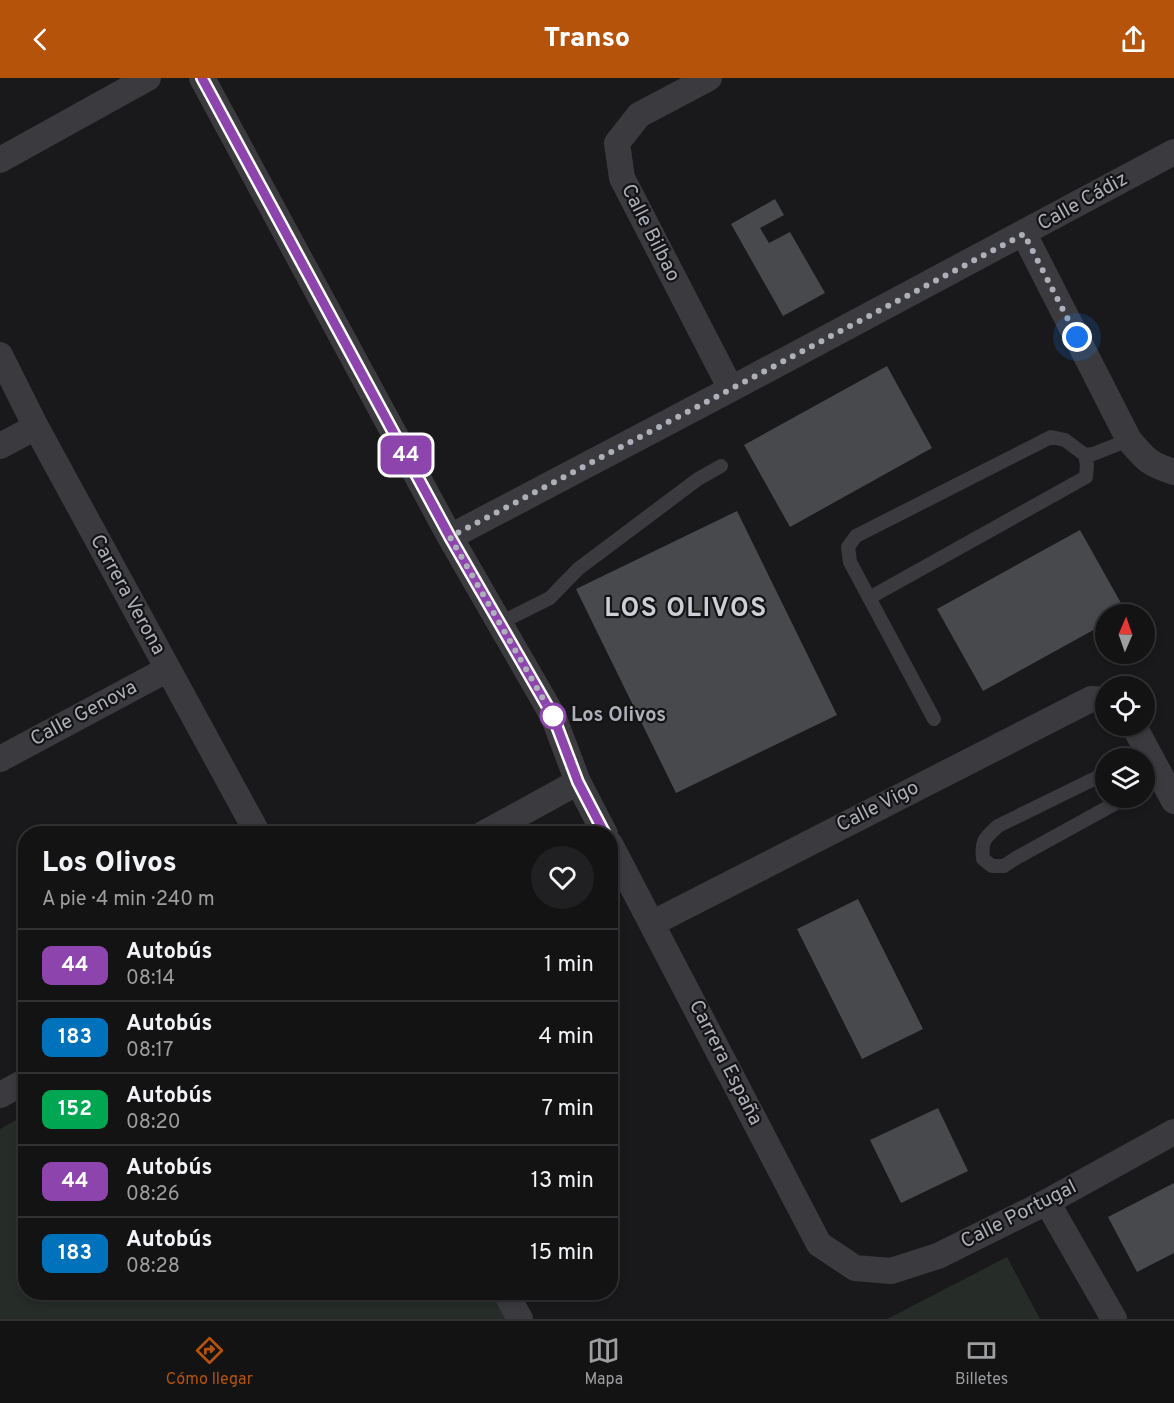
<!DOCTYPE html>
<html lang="es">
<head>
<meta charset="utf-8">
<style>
	body { margin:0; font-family:Overpass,sans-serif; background:#202022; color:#f1f3f6; height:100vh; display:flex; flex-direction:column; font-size:22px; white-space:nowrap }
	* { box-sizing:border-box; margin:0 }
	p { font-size:20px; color:#9d9ea0 }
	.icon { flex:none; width:33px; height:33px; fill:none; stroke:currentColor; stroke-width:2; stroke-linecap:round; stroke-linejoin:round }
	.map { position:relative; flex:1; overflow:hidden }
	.sheet { position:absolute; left:18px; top:748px; width:600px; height:474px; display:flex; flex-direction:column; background:#131314; border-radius:24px; box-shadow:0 3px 9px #0003,0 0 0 2px #323234 }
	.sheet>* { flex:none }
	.badge { padding:0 12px; border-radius:9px; font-size:21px; line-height:39px }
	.needle { width:39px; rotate:2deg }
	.buttons { position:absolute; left:1095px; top:526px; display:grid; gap:12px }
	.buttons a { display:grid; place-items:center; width:60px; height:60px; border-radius:50%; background:#131314; box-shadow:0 3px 9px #0003,0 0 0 2px #323234; font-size:30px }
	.you { position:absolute; width:30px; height:30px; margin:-15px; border:4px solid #fff; border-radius:50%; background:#1a73e8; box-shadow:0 0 0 9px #1a73e833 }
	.map>.badge { position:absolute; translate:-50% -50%; box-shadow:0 0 0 3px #fff }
	.round { display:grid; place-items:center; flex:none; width:63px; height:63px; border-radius:32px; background:#202022 }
	.head { display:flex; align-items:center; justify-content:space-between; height:102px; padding:0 24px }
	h1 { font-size:28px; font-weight:800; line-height:45px }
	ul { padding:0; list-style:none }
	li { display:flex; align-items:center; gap:18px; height:72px; padding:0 24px; border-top:2px solid #323234 }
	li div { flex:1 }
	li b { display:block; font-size:22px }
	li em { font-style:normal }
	li .badge { min-width:66px; font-weight:700; text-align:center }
	header { display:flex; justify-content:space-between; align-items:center; height:78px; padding:0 24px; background:#b45309; color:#fff; font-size:27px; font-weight:800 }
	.menu { display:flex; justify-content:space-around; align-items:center; height:84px; border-top:2px solid #323234; background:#131314; font-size:16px; color:#9d9ea0 }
	.menu a { display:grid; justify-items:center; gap:3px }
	.menu .active { color:#b45309 }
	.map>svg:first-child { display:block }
	.green { fill:#262c27 }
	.building { fill:#48494d }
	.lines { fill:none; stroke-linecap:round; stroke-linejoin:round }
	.service { stroke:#3b3b3f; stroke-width:14 }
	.minor { stroke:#3b3b3f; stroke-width:26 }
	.line-casing { stroke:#fff; stroke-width:14 }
	.line { stroke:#8e44ad; stroke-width:9 }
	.walk { stroke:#adb0b9; stroke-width:6; stroke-dasharray:0 10.8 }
	.stop-dot { fill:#fff; stroke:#8e44ad; stroke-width:3 }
	.labels { text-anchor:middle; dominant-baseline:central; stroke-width:4.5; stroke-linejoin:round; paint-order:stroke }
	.street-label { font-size:20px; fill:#adb0b9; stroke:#141416 }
	.stop-label { font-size:20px; font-weight:bold; fill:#adb0b9; stroke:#141416; text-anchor:start }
	.district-label { font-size:26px; font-weight:bold; letter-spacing:1.5px; fill:#cecfd6; stroke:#141416 }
</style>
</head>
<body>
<header><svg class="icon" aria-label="back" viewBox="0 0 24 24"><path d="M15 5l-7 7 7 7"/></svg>Transo<svg class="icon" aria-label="share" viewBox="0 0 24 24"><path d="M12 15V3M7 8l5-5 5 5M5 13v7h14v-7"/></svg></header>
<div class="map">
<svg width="1174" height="1241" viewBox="0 0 1174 1241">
	<rect width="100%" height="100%" fill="#19191b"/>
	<path class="green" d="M 25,1037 L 26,1215 L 492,1215 L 506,1241 L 0,1241 L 0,1051 Z
		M 1007,1179 L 1040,1241 L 887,1241 Z"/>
	<path class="building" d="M 775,121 L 784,137 L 760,150 L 769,165 L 790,154 L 825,215 L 783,238 L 731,146 Z
		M 887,288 L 932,370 L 790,449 L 744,367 Z
		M 737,433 L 837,637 L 676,715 L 576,511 Z
		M 1080,452 L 1126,534 L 1120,537 L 1106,537 L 1106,545 L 983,613 L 937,531 Z
		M 858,821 L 923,951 L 862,981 L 797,851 Z
		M 938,1030 L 968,1093 L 901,1125 L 870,1062 Z
		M 1174,1105 L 1174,1175 L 1137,1194 L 1108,1139 Z"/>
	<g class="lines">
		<path class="service" d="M 869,520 L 1086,399 L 1087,387 L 1085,377
			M 500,545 L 550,520 L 578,491 L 698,401 L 721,388
			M 934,641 L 850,484 L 848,469 L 856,458 L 1051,359 L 1065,362 L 1085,377 L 1093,376 L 1129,362
			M 1106,695 L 998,748 C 985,760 981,762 983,781 L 992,788 L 1004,788 L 1016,780 L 1125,720
			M 1144,709 L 1162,700"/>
		<path class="minor" d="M 202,0 L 450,459 L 553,638 L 578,704 L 605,756
			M 709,0 L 639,37 L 617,65 L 622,100 L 731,311
			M 0,82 L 148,0
			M 1024,156 L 1129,362 C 1146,382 1149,386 1174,394
			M 0,277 L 36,349 L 258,756
			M 0,368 L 36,349
			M 450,459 L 731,311 L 1174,74
			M 1134,648 L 1174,723
			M 0,681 L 168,591
			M 483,756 L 578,704
			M 610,766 L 819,1166 L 855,1190 L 891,1193 L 938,1178 L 1047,1124 L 1174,1054
			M 653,845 L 1091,621 L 1106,622
			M 0,1017 L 26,1003
			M 1047,1124 L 1114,1241
			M 506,1215 L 520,1241"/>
	</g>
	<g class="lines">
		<g class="line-casing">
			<path id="line" d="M 202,0 L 450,459 L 553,638 L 578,704 L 605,756"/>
		</g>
		<use href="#line" class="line"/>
		<path class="walk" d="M 553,638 L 450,459 L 731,311 L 1024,156 L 1077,259"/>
	</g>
	<circle class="stop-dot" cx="553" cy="638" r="12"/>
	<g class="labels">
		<g class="street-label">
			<text transform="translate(1083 124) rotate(-29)">Calle Cádiz</text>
			<text transform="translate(650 155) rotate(63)">Calle Bilbao</text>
			<text transform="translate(127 517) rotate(61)">Carrera Verona</text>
			<text transform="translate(84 636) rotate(-28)">Calle Genova</text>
			<text transform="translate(878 729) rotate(-27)">Calle Vigo</text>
			<text transform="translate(725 985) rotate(63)">Carrera España</text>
			<text transform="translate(1019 1137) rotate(-27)">Calle Portugal</text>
		</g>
		<g class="stop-label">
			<text x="571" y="638">Los Olivos</text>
		</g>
		<g class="district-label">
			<text x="686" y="531">LOS OLIVOS</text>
		</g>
	</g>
</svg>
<div class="buttons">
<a><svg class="needle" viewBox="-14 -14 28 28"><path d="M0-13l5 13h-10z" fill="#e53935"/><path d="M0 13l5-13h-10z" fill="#9d9ea0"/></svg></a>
<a><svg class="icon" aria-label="locate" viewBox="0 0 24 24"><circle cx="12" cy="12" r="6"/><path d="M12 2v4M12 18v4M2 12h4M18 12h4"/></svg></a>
<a><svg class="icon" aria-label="layers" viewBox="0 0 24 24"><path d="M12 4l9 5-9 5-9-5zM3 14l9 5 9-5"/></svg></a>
</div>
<div class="you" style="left:1077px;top:259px"></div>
<b class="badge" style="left:406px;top:377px;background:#8e44ad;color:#fff">44</b>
<section class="sheet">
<div class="head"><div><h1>Los Olivos</h1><p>A pie · 4 min · 240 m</p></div><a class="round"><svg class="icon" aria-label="heart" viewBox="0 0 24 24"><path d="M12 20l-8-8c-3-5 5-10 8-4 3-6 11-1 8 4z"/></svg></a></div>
<ul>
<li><span class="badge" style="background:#8e44ad;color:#fff">44</span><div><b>Autobús</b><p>08:14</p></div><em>1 min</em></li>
<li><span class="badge" style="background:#0072bc;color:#fff">183</span><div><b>Autobús</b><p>08:17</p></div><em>4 min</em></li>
<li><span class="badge" style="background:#00a651;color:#fff">152</span><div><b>Autobús</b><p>08:20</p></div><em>7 min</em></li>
<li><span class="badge" style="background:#8e44ad;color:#fff">44</span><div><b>Autobús</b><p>08:26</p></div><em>13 min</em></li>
<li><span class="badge" style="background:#0072bc;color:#fff">183</span><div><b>Autobús</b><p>08:28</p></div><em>15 min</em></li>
</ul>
</section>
</div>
<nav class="menu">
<a class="active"><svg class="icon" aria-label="directions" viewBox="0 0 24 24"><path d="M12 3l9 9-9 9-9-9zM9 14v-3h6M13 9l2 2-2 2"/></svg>Cómo llegar</a>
<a><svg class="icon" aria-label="map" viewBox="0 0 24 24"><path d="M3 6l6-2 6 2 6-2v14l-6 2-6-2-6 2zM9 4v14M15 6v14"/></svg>Mapa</a>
<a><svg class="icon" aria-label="tickets" viewBox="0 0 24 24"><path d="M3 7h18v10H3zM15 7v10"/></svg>Billetes</a>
</nav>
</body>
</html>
